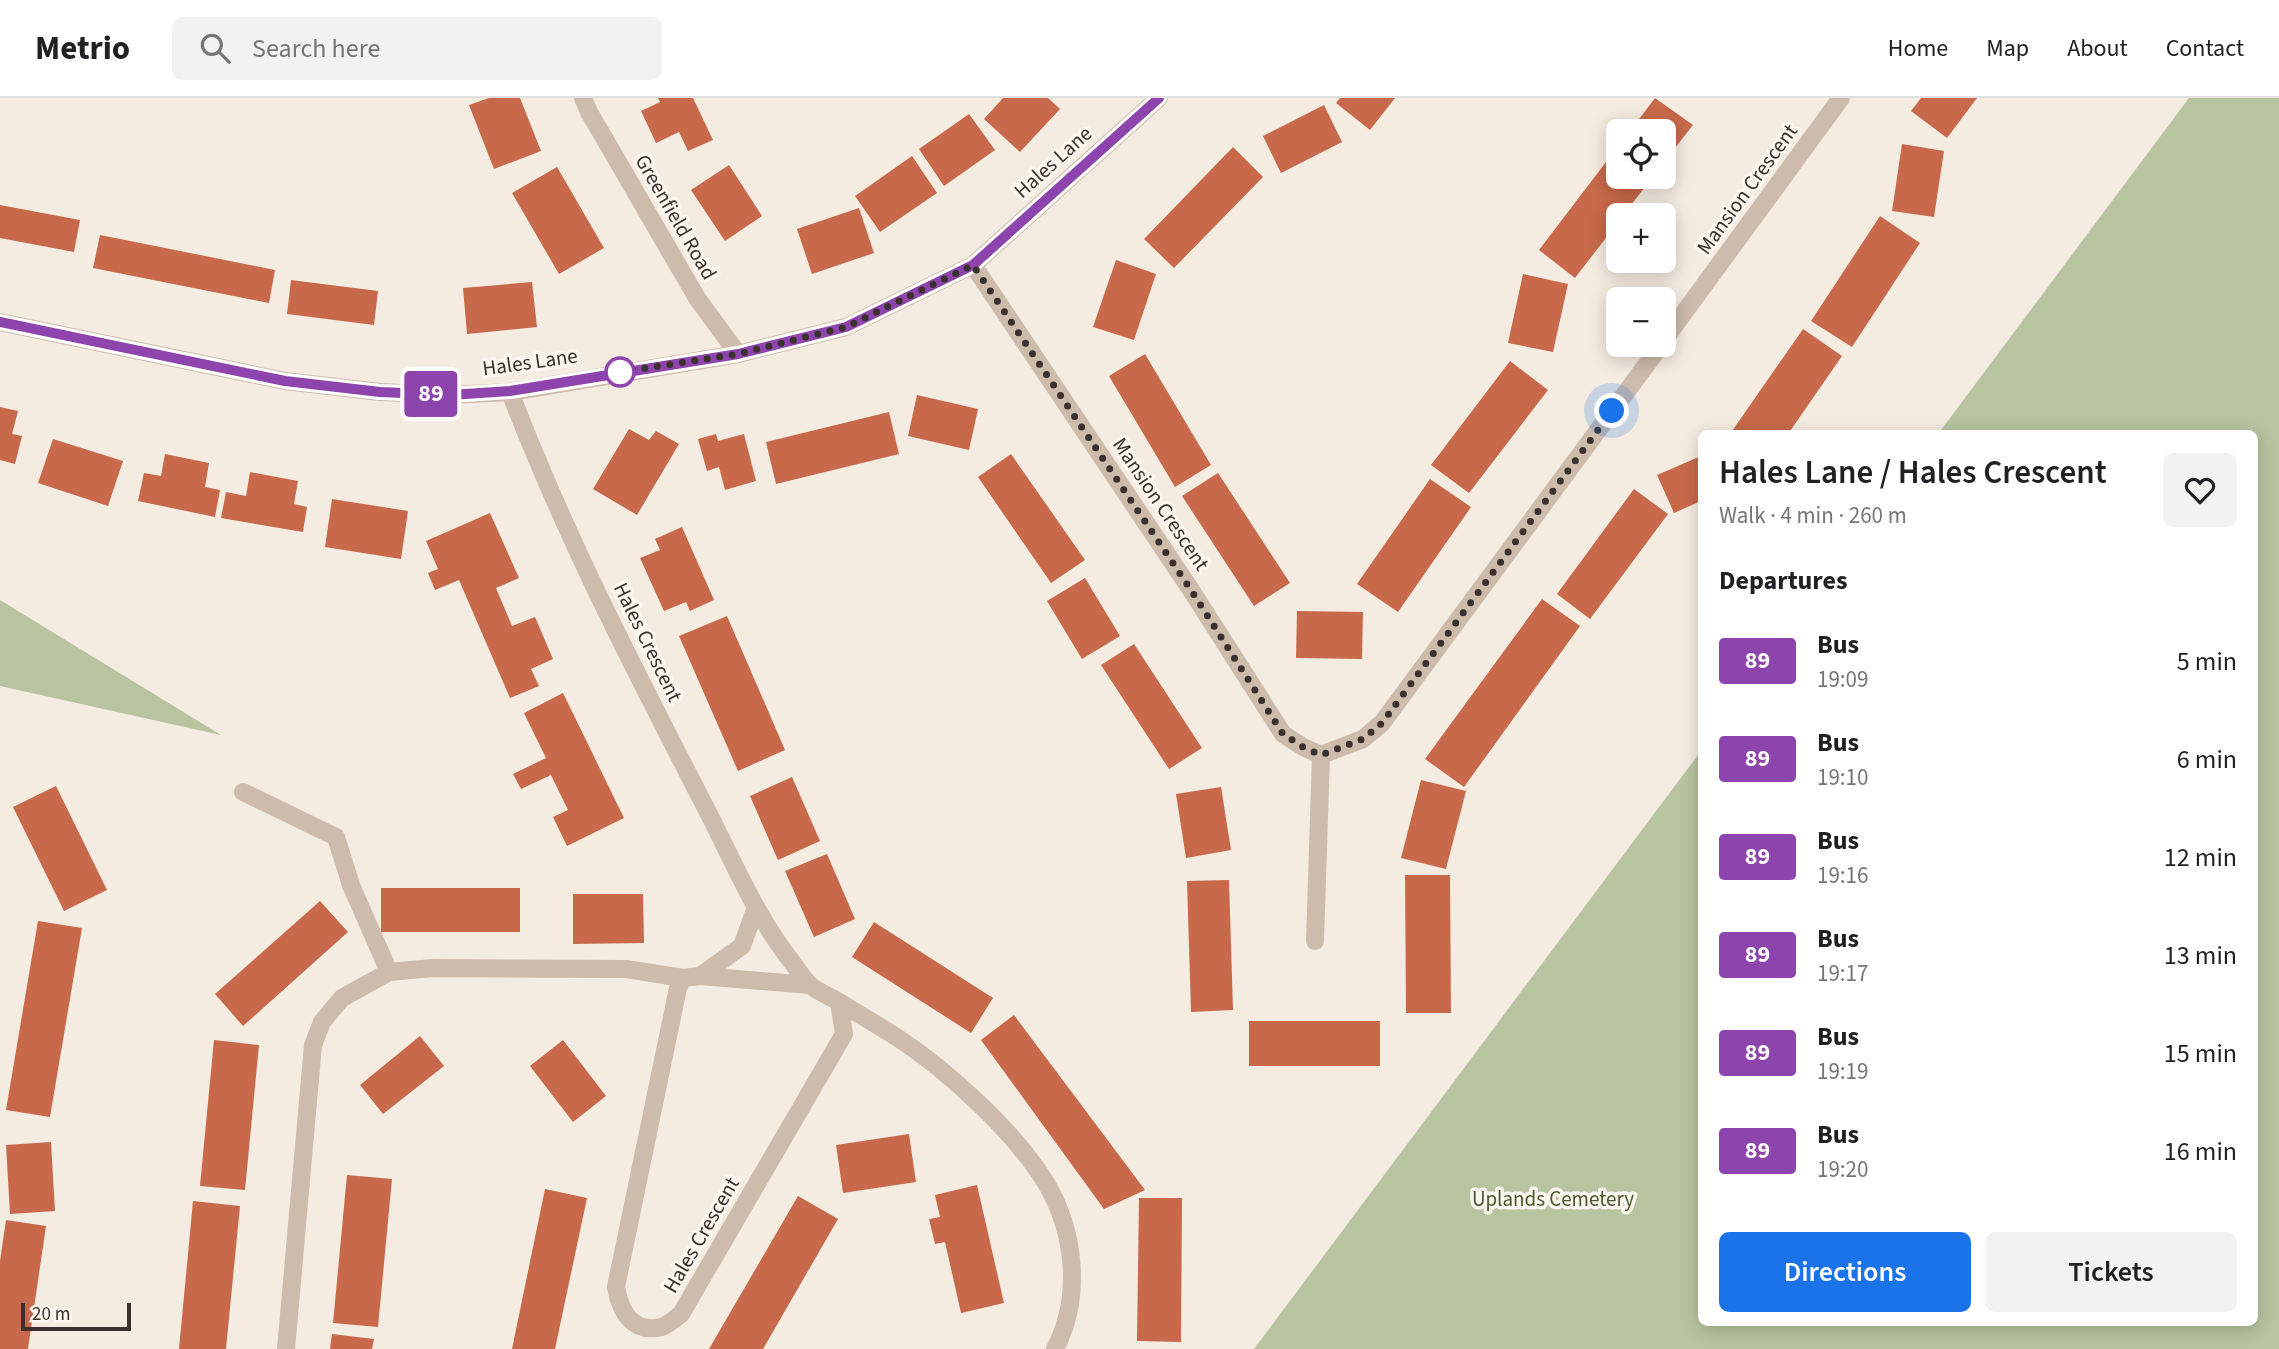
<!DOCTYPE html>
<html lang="en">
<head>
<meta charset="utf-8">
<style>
	body { margin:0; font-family:"Source Sans 3",sans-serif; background:#f2f2f2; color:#202124; height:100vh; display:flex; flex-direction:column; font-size:26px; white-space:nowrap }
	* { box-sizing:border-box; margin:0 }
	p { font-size:23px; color:#757577 }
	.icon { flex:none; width:38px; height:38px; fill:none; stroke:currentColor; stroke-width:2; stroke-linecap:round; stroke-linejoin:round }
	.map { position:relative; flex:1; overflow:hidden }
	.details { position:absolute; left:1698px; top:332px; width:560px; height:896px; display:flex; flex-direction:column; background:#fff; border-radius:10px; box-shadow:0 4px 18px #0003 }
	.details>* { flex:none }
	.badge { padding:0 14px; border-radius:5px; font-size:24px; line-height:46px }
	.fabs { position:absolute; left:1606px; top:21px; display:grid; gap:14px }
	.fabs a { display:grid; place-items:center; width:70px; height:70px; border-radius:10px; background:#fff; box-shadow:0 4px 18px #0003; font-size:35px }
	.scale { position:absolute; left:21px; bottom:18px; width:110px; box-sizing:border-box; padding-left:7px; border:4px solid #3b302b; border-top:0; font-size:19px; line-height:24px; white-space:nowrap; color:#3b302b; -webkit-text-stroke:5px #fbf5ee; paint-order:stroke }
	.you { position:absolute; width:35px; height:35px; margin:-18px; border:5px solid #fff; border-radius:50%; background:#1a73e8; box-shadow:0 0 0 10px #1a73e833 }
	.map>.badge { position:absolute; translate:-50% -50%; box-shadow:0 0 0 4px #fff }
	h2 { padding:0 21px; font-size:26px; line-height:63px }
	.round { display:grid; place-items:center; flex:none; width:74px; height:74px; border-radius:10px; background:#f2f2f2 }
	.overview { display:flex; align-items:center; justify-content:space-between; height:119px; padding:0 21px }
	h1 { font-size:33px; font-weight:600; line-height:52px }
	.action { display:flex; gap:14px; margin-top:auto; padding:14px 21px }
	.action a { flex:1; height:80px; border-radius:10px; background:#1a73e8; color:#fff; font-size:28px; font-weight:600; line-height:80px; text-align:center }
	.action a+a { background:#f2f2f2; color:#202124 }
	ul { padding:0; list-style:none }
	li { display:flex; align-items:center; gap:21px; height:98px; padding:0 21px }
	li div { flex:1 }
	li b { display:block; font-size:26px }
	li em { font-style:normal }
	li .badge { min-width:77px; font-weight:700; text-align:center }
	header { display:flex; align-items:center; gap:42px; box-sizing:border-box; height:98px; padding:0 35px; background:#fff; border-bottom:2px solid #e0e0e0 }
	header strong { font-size:33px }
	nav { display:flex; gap:38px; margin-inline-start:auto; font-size:24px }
	.search { width:490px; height:63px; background:#f2f2f2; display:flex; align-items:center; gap:18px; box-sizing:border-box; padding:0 24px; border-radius:10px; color:#757577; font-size:26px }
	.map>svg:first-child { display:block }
	.green { fill:#b8c4a0 }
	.building { fill:#c8694b }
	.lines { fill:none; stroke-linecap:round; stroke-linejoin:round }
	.minor { stroke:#cdbbac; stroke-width:18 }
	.line-casing { stroke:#fff; stroke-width:16 }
	.line { stroke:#8e44ad; stroke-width:10 }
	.walk { stroke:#3b302b; stroke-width:7; stroke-dasharray:0 12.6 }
	.stop-dot { fill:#fff; stroke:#8e44ad; stroke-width:3.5 }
	.labels { text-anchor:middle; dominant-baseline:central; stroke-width:7; stroke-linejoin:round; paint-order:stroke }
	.street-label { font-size:21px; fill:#3b302b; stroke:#fbf5ee }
	.park-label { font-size:21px; fill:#4a5a2e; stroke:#fbf5ee }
</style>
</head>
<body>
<header>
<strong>Metrio</strong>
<div class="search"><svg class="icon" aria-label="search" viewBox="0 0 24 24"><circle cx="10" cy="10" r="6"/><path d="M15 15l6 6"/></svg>Search here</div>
<nav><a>Home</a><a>Map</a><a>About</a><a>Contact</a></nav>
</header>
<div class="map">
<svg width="2279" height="1251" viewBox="0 0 2279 1251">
	<rect width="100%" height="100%" fill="#f4ebe1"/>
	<path class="green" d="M 2189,0 L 2279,0 L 2279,1251 L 1254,1251 L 1701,653 L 1701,1225 L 2254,1225 L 2254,336 L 1938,336 Z
		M 0,502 L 221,637 L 0,588 Z"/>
	<path class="building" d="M 489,0 L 520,0 L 541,53 L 494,71 L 469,7 Z
		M 658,0 L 693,0 L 713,42 L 688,53 L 679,34 L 656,45 L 641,13 L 660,4 Z
		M 1003,0 L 1048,0 L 1060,11 L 1020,54 L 984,21 Z
		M 1340,0 L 1395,0 L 1370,32 L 1336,5 Z
		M 1655,0 L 1693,27 L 1664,64 L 1664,33 L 1630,33 Z
		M 1921,0 L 1977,0 L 1947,40 L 1911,13 Z
		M 1324,7 L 1342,44 L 1281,75 L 1263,38 Z
		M 969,16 L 995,52 L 944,88 L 919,51 Z
		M 1902,46 L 1944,53 L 1934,119 L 1892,113 Z
		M 1619,47 L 1619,79 L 1653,79 L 1623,117 L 1619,117 L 1619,123 L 1575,180 L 1539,152 Z
		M 1233,49 L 1263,79 L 1174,170 L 1144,141 Z
		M 912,58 L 937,95 L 880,134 L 855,98 Z
		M 729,67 L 762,118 L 725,143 L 691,92 Z
		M 557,69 L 604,150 L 559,176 L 512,95 Z
		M 0,107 L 80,122 L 74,154 L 0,140 Z
		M 859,110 L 874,155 L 812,176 L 797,131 Z
		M 1880,118 L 1920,145 L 1852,249 L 1811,223 Z
		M 100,137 L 275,172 L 269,205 L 93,170 Z
		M 1116,162 L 1156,176 L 1134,242 L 1093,229 Z
		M 1523,176 L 1568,186 L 1553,254 L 1508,245 Z
		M 291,182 L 378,193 L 374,227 L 287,216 Z
		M 532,184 L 537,229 L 467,236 L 463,190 Z
		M 1803,231 L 1842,258 L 1788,336 L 1730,336 Z
		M 1145,256 L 1211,367 L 1175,389 L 1109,278 Z
		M 1510,263 L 1548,292 L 1469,395 L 1431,367 Z
		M 917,297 L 978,311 L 969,352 L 908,338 Z
		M 0,309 L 18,313 L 12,336 L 22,338 L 15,366 L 0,362 Z
		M 889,314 L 899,356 L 776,386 L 766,344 Z
		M 629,331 L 649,342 L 656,333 L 679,346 L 637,417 L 593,391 Z
		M 716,336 L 718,343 L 744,336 L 756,383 L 725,392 L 719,369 L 707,373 L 698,341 Z
		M 53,341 L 123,363 L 108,408 L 38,385 Z
		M 165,356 L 209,365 L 205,389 L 220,392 L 215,419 L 138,403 L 144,375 L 161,378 Z
		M 1011,356 L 1085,462 L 1051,485 L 978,379 Z
		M 1701,358 L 1701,403 L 1674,415 L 1657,377 Z
		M 250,374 L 298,383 L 294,406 L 307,409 L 303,434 L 221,420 L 226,394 L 246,398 Z
		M 1218,375 L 1290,485 L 1254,508 L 1182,398 Z
		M 1430,381 L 1471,409 L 1398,514 L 1357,486 Z
		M 1634,391 L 1668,416 L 1590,521 L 1557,496 Z
		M 332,401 L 408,413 L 401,461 L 325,449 Z
		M 490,415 L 519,480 L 496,490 L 512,528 L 535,519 L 553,561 L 531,571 L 539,588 L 510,600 L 459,482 L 435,492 L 428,475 L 438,471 L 426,443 Z
		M 682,429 L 714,502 L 690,513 L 686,504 L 664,513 L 640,460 L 660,452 L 655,441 Z
		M 1085,480 L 1120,538 L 1082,561 L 1047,503 Z
		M 1542,501 L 1580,528 L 1464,689 L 1425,661 Z
		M 1297,513 L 1363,514 L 1362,561 L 1296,560 Z
		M 727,518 L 785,652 L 738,673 L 679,538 Z
		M 1134,546 L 1202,650 L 1169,671 L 1101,567 Z
		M 563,595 L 624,720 L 567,748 L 553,719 L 568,712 L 551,677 L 521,691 L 513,676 L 546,660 L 524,615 Z
		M 792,679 L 820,743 L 778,762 L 750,698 Z
		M 1421,682 L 1466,693 L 1446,771 L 1401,760 Z
		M 56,688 L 107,792 L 64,813 L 13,709 Z
		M 1221,689 L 1231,752 L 1186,760 L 1176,696 Z
		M 827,756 L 855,821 L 814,839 L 785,773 Z
		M 1405,777 L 1450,777 L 1451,915 L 1406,915 Z
		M 1229,782 L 1233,912 L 1191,914 L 1187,783 Z
		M 381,790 L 520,790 L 520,834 L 381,834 Z
		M 573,796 L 643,796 L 644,845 L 573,846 Z
		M 320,803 L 348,834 L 243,928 L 215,896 Z
		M 38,823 L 82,830 L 50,1019 L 6,1012 Z
		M 874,824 L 993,900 L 971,935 L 852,859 Z
		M 1014,917 L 1145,1092 L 1104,1111 L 981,942 Z
		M 1249,923 L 1380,923 L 1380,968 L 1249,968 Z
		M 420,938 L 444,968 L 383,1016 L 360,987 Z
		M 214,942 L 259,947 L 245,1092 L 200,1088 Z
		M 563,942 L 606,998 L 573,1024 L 530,968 Z
		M 909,1036 L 916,1084 L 843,1095 L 836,1047 Z
		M 51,1044 L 55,1113 L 10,1116 L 6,1047 Z
		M 347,1077 L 392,1081 L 378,1229 L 333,1225 Z
		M 977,1087 L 1004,1205 L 961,1215 L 945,1144 L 935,1146 L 929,1121 L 940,1119 L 935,1097 Z
		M 545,1091 L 587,1100 L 555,1251 L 512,1251 Z
		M 798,1098 L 838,1121 L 763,1251 L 709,1251 Z
		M 1139,1100 L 1182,1100 L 1181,1244 L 1137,1243 Z
		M 193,1103 L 240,1108 L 226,1251 L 179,1251 Z
		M 6,1122 L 46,1128 L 28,1251 L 0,1251 L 0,1163 Z
		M 332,1236 L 374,1241 L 372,1251 L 330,1251 Z"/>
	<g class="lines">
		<path class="minor" d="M 583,0 L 589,14 L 697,200 L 738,256
			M 973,167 L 1191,492 L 1283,636 L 1303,649 L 1321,657 L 1363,641 L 1382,625 L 1661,247
			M 0,224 L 285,283 L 380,294 L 450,297 L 510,294 L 738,256 L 846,229 L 973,167 L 1159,0
			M 1664,242 L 1841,0
			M 510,294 C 566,441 640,582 712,722 C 737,772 760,825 795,868 C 799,874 804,881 809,886 C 817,894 830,898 839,904 C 859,916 879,928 898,940 C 948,973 1015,1034 1046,1085 C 1075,1134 1082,1199 1055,1251
			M 243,694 L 336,739 L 351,787 L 389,874
			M 1315,843 L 1321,657
			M 700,878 L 810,887
			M 683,880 L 678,890 L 616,1189 C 620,1213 632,1236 662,1229 C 668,1227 676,1220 681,1216 L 844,936 L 839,904
			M 286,1251 L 313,947 L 322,924 L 342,900 L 389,874 L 433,870 L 626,871 L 683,880 L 700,878 L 742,848 L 756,809"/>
	</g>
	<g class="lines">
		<g class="line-casing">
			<path id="line" d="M 0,224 L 285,283 L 380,294 L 450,297 L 510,293 L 738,256 L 846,229 L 973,167 L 1159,0"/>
		</g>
		<use href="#line" class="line"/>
		<path class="walk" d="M 620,274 L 738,256 L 846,229 L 973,167 L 1191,492 L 1283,636 L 1303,649 L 1321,657 L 1363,641 L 1382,625 L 1612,313"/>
	</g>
	<circle class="stop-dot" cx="620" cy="274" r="14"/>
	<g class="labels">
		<g class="street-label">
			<text transform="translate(1053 64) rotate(-42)">Hales Lane</text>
			<text transform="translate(1747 91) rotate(-54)">Mansion Crescent</text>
			<text transform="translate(676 119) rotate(60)">Greenfield Road</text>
			<text transform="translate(530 264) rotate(-8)">Hales Lane</text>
			<text transform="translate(1161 406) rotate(56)">Mansion Crescent</text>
			<text transform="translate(648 544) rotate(64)">Hales Crescent</text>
			<text transform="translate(701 1137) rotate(-60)">Hales Crescent</text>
		</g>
		<g class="park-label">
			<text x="1553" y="1101">Uplands Cemetery</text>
		</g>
	</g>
</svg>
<div class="fabs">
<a><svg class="icon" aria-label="locate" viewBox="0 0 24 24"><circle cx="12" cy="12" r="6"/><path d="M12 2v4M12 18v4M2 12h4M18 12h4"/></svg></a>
<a>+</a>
<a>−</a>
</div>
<div class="scale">20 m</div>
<div class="you" style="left:1612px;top:313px"></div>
<b class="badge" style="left:431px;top:296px;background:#8e44ad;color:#fff">89</b>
<section class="details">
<div class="overview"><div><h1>Hales Lane / Hales Crescent</h1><p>Walk · 4 min · 260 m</p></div><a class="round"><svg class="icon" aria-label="heart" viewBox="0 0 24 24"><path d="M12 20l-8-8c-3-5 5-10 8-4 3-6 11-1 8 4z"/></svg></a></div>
<h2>Departures</h2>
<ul>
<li><span class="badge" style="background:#8e44ad;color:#fff">89</span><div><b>Bus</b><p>19:09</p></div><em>5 min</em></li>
<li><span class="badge" style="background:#8e44ad;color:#fff">89</span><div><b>Bus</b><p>19:10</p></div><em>6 min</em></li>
<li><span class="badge" style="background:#8e44ad;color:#fff">89</span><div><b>Bus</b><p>19:16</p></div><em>12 min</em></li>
<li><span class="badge" style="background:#8e44ad;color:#fff">89</span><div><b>Bus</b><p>19:17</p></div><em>13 min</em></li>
<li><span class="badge" style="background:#8e44ad;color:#fff">89</span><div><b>Bus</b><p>19:19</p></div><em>15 min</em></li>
<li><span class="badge" style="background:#8e44ad;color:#fff">89</span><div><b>Bus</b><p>19:20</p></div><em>16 min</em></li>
</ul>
<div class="action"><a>Directions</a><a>Tickets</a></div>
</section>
</div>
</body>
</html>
